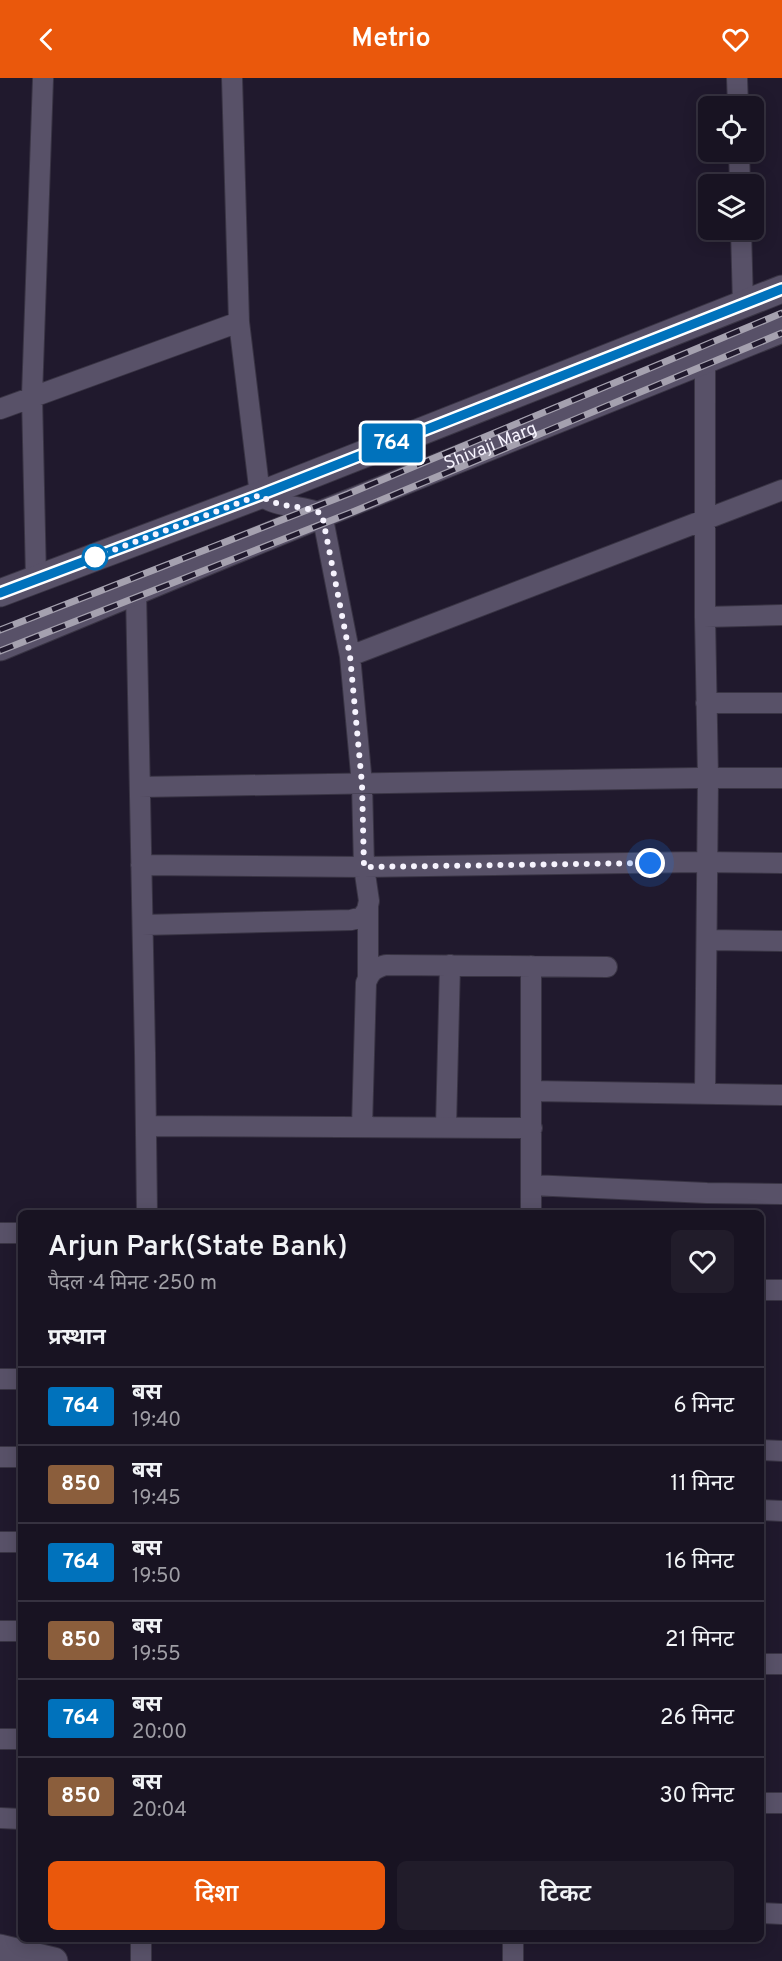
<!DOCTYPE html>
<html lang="hi">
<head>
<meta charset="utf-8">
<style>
	body { margin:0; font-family:Overpass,"Noto Sans Devanagari",sans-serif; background:#211c2a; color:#f1f3f6; height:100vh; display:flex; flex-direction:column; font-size:22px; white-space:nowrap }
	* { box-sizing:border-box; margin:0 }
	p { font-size:20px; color:#9f9ea5 }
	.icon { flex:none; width:33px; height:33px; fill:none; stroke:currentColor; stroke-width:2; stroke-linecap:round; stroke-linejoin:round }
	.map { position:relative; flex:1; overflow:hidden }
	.panel { position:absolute; left:18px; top:1132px; width:746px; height:732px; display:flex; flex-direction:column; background:#181322; border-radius:9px; box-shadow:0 3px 15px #0003,0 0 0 2px #363240 }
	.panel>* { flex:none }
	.badge { padding:0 12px; border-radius:4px; font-size:21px; line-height:39px }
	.tools { position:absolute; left:698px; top:18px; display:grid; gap:12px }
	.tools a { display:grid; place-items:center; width:66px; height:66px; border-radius:9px; background:#181322; box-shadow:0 3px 15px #0003,0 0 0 2px #363240; font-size:30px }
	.you { position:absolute; width:30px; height:30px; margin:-15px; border:4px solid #fff; border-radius:50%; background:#1a73e8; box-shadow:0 0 0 9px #1a73e833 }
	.map>.badge { position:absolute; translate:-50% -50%; box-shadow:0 0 0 3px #fff }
	h2 { padding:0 30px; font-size:22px; line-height:54px }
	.round { display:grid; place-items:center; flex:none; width:63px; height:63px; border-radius:9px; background:#211c2a }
	.summary { display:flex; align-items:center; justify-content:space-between; height:102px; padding:0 30px }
	h1 { font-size:28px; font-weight:600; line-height:45px }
	.action { display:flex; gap:12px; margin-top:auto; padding:12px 30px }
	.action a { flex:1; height:69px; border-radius:9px; background:#ea580c; color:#fff; font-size:24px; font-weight:600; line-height:69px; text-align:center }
	.action a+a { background:#211c2a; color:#f1f3f6 }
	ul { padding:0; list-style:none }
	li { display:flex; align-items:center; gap:18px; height:78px; padding:0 30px; border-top:2px solid #363240 }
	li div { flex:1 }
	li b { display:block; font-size:22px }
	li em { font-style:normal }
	li .badge { min-width:66px; font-weight:700; text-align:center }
	header { display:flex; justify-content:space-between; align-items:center; height:78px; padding:0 30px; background:#ea580c; color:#fff; font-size:27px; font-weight:600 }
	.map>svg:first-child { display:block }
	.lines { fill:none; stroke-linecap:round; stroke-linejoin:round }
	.street-casing { stroke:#393444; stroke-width:22 }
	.secondary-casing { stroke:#393444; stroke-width:29 }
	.street { stroke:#585168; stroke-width:20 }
	.secondary { stroke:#585168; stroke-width:27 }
	.rail-casing { stroke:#a5a1af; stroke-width:7 }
	.rail { stroke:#20192d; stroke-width:4.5; stroke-dasharray:14; stroke-linecap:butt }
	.line-casing { stroke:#fff; stroke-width:14 }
	.line { stroke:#0072bc; stroke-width:9 }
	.walk { stroke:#f6f3fe; stroke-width:6; stroke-dasharray:0 10.8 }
	.stop-dot { fill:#fff; stroke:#0072bc; stroke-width:3 }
	.labels { text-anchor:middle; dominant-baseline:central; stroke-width:6; stroke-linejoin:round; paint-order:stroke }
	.street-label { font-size:18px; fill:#f6f3fe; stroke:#20192d }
</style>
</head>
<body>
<header><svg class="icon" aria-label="back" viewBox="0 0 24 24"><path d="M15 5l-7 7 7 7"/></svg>Metrio<svg class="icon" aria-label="heart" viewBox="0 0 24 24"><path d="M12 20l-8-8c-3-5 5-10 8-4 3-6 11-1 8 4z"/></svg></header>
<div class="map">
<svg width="782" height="1883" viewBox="0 0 782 1883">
	<rect width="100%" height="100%" fill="#20192d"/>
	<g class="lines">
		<g class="street-casing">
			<path id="street" d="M 737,0 L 738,28
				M 739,74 L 740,106
				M 741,152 L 743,226
				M 0,331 L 239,244
				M 36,501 L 32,318 L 43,1
				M 136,513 L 145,975 L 147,1136
				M 705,539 L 782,537
				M 350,578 L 782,412
				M 706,625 L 782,625
				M 140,709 L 696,700 L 782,700
				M 141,787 L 364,789 L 698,784 L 782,785
				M 368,828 L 368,900
				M 143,847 L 351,842 L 362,839 L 367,832 L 369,823 L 364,789 L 362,706 L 350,578 L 322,436 C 303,426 277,431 260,417 L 239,244 L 232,0
				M 707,862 L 782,863
				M 531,888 L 531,1136
				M 532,1013 L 782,1017
				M 705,1016 L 708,700 L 705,539 L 705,282
				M 146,1048 L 532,1050
				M 362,1049 L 366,905 C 370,894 374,890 386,887 L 607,889
				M 446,1049 L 450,887
				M 531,1107 L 707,1115 L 782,1116
				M 0,1155 L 21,1155
				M 760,1212 L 782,1212
				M 0,1301 L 21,1301
				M 760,1372 L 782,1373
				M 0,1379 L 21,1379
				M 760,1432 L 782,1433
				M 0,1464 L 21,1464
				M 0,1553 L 21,1553
				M 760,1586 L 782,1586
				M 0,1661 L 21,1661
				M 760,1725 L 782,1725
				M 0,1740 L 21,1741
				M 760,1835 L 782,1836
				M 141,1862 L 141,1883
				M 513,1883 L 513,1862"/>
		</g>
		<g class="secondary-casing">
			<g id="secondary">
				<path d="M 0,515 L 260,417 L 782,211"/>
				<path id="s1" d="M 0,569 L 322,436 L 782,251"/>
				<path d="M 0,1870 L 54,1883"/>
			</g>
		</g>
		<use href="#street" class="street"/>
		<use href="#secondary" class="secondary"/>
		<g class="rail-casing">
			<path id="rail" d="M 0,552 L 348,416 L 782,235
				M 0,573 L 355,433 L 782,255"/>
		</g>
		<use href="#rail" class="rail"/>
	</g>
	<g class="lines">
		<g class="line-casing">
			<path id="line" d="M 0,515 L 260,417 L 782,211"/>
		</g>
		<use href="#line" class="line"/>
		<path class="walk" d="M 95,479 L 260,417 C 277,431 303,426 322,436 L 350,578 L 362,706 L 364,789 L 650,785"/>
	</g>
	<circle class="stop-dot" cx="95" cy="479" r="12"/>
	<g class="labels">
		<g class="street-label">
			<text stroke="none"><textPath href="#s1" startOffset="530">Shivaji Marg</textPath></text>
		</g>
	</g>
</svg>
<div class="tools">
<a><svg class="icon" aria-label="locate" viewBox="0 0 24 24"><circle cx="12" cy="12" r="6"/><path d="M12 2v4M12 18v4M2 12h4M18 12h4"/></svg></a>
<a><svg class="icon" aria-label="layers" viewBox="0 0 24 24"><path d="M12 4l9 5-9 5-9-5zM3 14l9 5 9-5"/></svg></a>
</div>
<div class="you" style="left:650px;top:785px"></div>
<b class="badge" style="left:392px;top:365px;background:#0072bc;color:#fff">764</b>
<section class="panel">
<div class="summary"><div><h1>Arjun Park(State Bank)</h1><p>पैदल · 4 मिनट · 250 m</p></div><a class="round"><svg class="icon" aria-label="heart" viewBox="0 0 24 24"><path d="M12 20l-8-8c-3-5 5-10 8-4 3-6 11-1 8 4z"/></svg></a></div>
<h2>प्रस्थान</h2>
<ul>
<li><span class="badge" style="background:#0072bc;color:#fff">764</span><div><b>बस</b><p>19:40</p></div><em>6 मिनट</em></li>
<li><span class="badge" style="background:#8b5e3c;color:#fff">850</span><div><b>बस</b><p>19:45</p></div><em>11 मिनट</em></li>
<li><span class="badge" style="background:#0072bc;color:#fff">764</span><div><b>बस</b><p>19:50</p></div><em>16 मिनट</em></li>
<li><span class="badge" style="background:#8b5e3c;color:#fff">850</span><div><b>बस</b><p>19:55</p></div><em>21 मिनट</em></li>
<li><span class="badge" style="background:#0072bc;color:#fff">764</span><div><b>बस</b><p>20:00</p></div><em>26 मिनट</em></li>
<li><span class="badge" style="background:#8b5e3c;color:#fff">850</span><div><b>बस</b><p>20:04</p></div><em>30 मिनट</em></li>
</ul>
<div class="action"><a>दिशा</a><a>टिकट</a></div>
</section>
</div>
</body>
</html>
